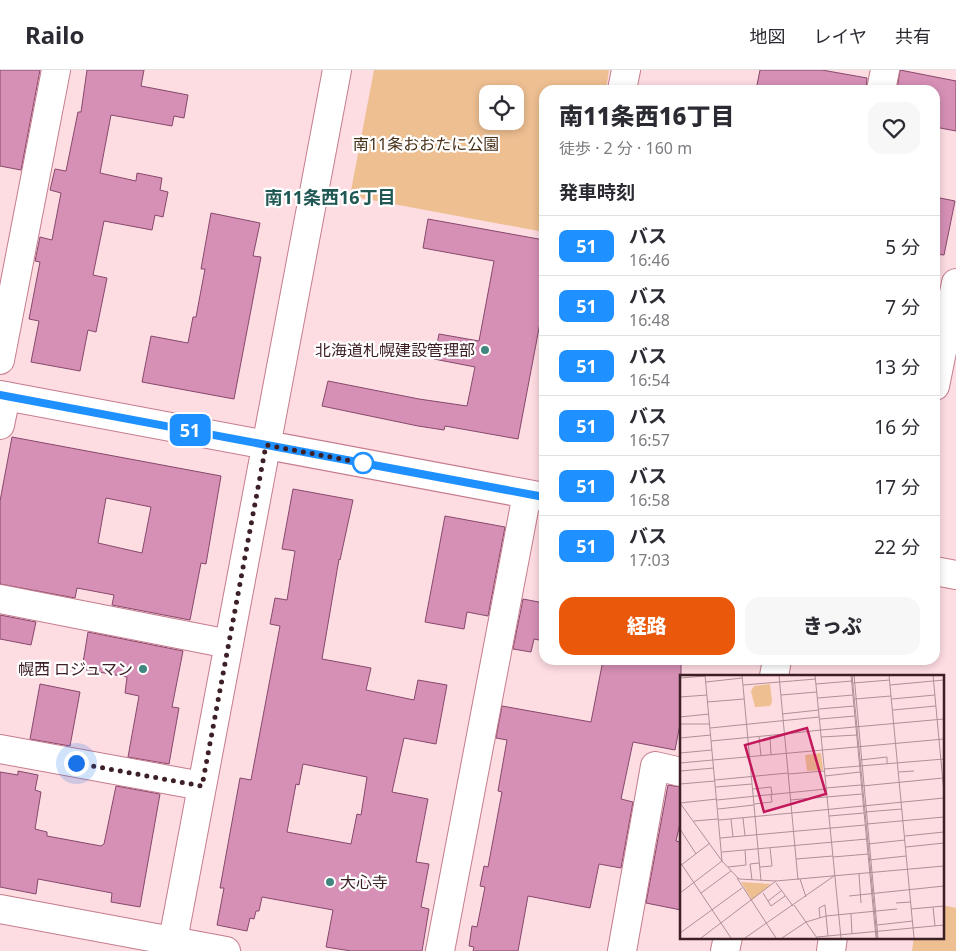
<!DOCTYPE html>
<html lang="ja">
<head>
<meta charset="utf-8">
<style>
	body { margin:0; font-family:"Noto Sans","Noto Sans JP",sans-serif; background:#f7f7f7; color:#2b2b33; height:100vh; display:flex; flex-direction:column; font-size:19px; white-space:nowrap }
	* { box-sizing:border-box; margin:0 }
	p { font-size:16px; color:#7c7c81 }
	.icon { flex:none; width:28px; height:28px; fill:none; stroke:currentColor; stroke-width:2; stroke-linecap:round; stroke-linejoin:round }
	.map { position:relative; flex:1; overflow:hidden }
	.panel { position:absolute; left:539px; top:15px; width:401px; height:580px; display:flex; flex-direction:column; background:#fff; border-radius:15px; box-shadow:0 2px 8px #0003 }
	.panel>* { flex:none }
	.badge { padding:0 10px; border-radius:8px; font-size:18px; line-height:32px }
	.buttons { position:absolute; left:479px; top:15px; display:grid; gap:10px }
	.buttons a { display:grid; place-items:center; width:45px; height:45px; border-radius:10px; background:#fff; box-shadow:0 2px 8px #0003; font-size:25px }
	.you { position:absolute; width:25px; height:25px; margin:-12px; border:4px solid #fff; border-radius:50%; background:#1a73e8; box-shadow:0 0 0 8px #1a73e833 }
	.map>.badge { position:absolute; translate:-50% -50%; box-shadow:0 0 0 2px #fff }
	h2 { padding:0 20px; font-size:19px; line-height:45px }
	.round { display:grid; place-items:center; flex:none; width:52px; height:52px; border-radius:15px; background:#f7f7f7 }
	.headline { display:flex; align-items:center; justify-content:space-between; height:85px; padding:0 20px }
	h1 { font-size:24px; font-weight:800; line-height:38px }
	.primary-button { display:flex; gap:10px; margin-top:auto; padding:10px 20px }
	.primary-button a { flex:1; height:58px; border-radius:15px; background:#ea580c; color:#fff; font-size:20px; font-weight:800; line-height:58px; text-align:center }
	.primary-button a+a { background:#f7f7f7; color:#2b2b33 }
	ul { padding:0; list-style:none }
	li { display:flex; align-items:center; gap:15px; height:60px; padding:0 20px; border-top:1px solid #e1e1e2 }
	li div { flex:1 }
	li b { display:block; font-size:19px }
	li em { font-style:normal }
	li .badge { min-width:55px; font-weight:700; text-align:center }
	header { display:flex; align-items:center; gap:30px; box-sizing:border-box; height:70px; padding:0 25px; background:#fff; border-bottom:1px solid #e1e1e2 }
	header strong { font-size:24px }
	nav { display:flex; gap:28px; margin-inline-start:auto; font-size:18px }
	.map>svg:first-child { display:block }
	.green { fill:#eebf91; fill-rule:evenodd }
	.building { fill:#d68fb5; stroke:#86496c; fill-rule:evenodd }
	.lines { fill:none; stroke-linecap:round; stroke-linejoin:round }
	.minor-casing { stroke:#c67c8c; stroke-width:30 }
	.minor { stroke:#fff; stroke-width:28 }
	.line-casing { stroke:#fff; stroke-width:11 }
	.line { stroke:#1e90ff; stroke-width:8 }
	.walk { stroke:#3d1f26; stroke-width:5; stroke-dasharray:0 9 }
	.poi-dot { fill:#40867f; stroke:#fff; stroke-width:2 }
	.stop-dot { fill:#fff; stroke:#1e90ff; stroke-width:2.5 }
	.labels { text-anchor:middle; dominant-baseline:central; stroke-width:4.5; stroke-linejoin:round; paint-order:stroke }
	.park-label { font-size:16px; fill:#473017; stroke:#fff }
	.poi-label { font-size:16px; fill:#3d1f26; stroke:#fff; text-anchor:end }
	.neighbourhood-label { font-size:18px; font-weight:bold; fill:#205954; stroke:#fff }
	.inset-road { fill:none; stroke:#b09097; stroke-width:1 }
	.view { fill:#c2185b; fill-opacity:0.15; stroke:#c2185b; stroke-width:2.5 }
	.inset-edge { fill:none; stroke:#3d1f26; stroke-width:2.5 }
</style>
</head>
<body>
<header>
<strong>Railo</strong>
<nav><a>地図</a><a>レイヤ</a><a>共有</a></nav>
</header>
<div class="map">
<svg width="956" height="881" viewBox="0 0 956 881">
	<rect width="100%" height="100%" fill="#fddce2"/>
	<path class="green" d="M 374,0 L 609,0 L 606,20 L 544,20 L 544,162 L 350,126 ZM 488,24 L 515,24 L 515,51 L 488,51 Z
		M 942,835 L 956,838 L 956,881 L 912,881 L 914,867 L 942,867 Z"/>
	<path class="building" d="M 0,0 L 40,0 L 21,100 L 0,96 Z
		M 87,0 L 144,0 L 141,16 L 188,25 L 184,48 L 174,46 L 172,56 L 111,45 L 100,103 L 136,111 L 137,103 L 162,108 L 160,120 L 168,122 L 163,147 L 155,145 L 152,160 L 104,151 L 93,205 L 107,208 L 96,262 L 88,260 L 80,301 L 31,292 L 39,251 L 29,249 L 40,192 L 35,191 L 40,167 L 52,170 L 61,123 L 50,120 L 55,99 L 66,101 L 78,42 L 81,42 Z
		M 760,0 L 822,0 L 867,8 L 866,20 L 756,20 Z
		M 900,0 L 956,11 L 956,61 L 935,57 L 935,20 L 897,20 Z
		M 935,127 L 955,131 L 944,185 L 935,184 Z
		M 211,143 L 260,153 L 253,186 L 261,187 L 234,329 L 142,312 L 151,266 L 188,273 L 193,247 L 196,247 L 205,199 L 201,199 Z
		M 428,149 L 544,170 L 544,232 L 518,369 L 445,356 L 444,360 L 418,356 L 322,336 L 328,311 L 419,329 L 467,336 L 475,297 L 434,289 L 439,264 L 479,271 L 494,191 L 423,178 Z
		M 12,367 L 221,406 L 206,494 L 201,493 L 190,550 L 112,535 L 114,525 L 77,518 L 75,528 L 0,514 L 0,431 ZM 106,428 L 151,437 L 142,483 L 98,473 Z
		M 293,419 L 353,430 L 340,490 L 339,489 L 322,589 L 371,598 L 366,620 L 414,630 L 418,610 L 447,615 L 436,674 L 404,668 L 392,722 L 428,729 L 416,792 L 429,794 L 421,837 L 429,839 L 422,881 L 351,881 L 326,877 L 333,840 L 262,827 L 259,841 L 256,841 L 254,849 L 250,848 L 247,861 L 217,855 L 224,818 L 220,818 L 240,708 L 251,710 L 280,556 L 270,554 L 275,528 L 287,530 L 295,481 L 282,479 ZM 303,694 L 367,707 L 361,745 L 357,744 L 351,774 L 287,762 L 296,714 L 299,715 Z
		M 445,446 L 505,457 L 488,546 L 467,542 L 464,559 L 425,552 Z
		M 523,529 L 544,533 L 544,571 L 534,569 L 531,582 L 513,579 Z
		M 0,545 L 36,552 L 31,575 L 0,569 Z
		M 88,562 L 183,581 L 172,637 L 179,638 L 169,694 L 128,687 L 139,626 L 125,623 L 127,607 L 82,599 Z
		M 603,590 L 681,590 L 681,649 L 675,680 L 633,672 L 621,729 L 633,732 L 621,798 L 599,794 L 590,838 L 528,826 L 518,881 L 473,881 L 474,877 L 469,876 L 472,856 L 477,857 L 485,817 L 480,816 L 484,796 L 488,797 L 502,722 L 498,721 L 507,670 L 496,668 L 502,636 L 591,652 Z
		M 40,614 L 80,622 L 70,676 L 30,669 Z
		M 18,701 L 38,705 L 35,720 L 41,722 L 35,759 L 47,762 L 47,766 L 101,776 L 104,774 L 116,716 L 160,724 L 140,837 L 111,832 L 112,823 L 38,809 L 36,824 L 0,817 L 0,702 L 18,705 Z
		M 668,715 L 681,717 L 681,749 L 676,771 L 681,772 L 681,840 L 646,833 Z"/>
	<g class="lines">
		<g class="minor-casing">
			<path id="minor" d="M 622,20 L 626,0
				M 881,20 L 885,0
				M 0,290 L 56,0
				M 935,316 L 956,213
				M 0,325 L 544,427
				M 0,355 L 6,326
				M 935,501 L 956,505
				M 0,529 L 229,574
				M 774,606 L 777,590
				M 0,679 L 202,716
				M 0,839 L 226,881
				M 171,881 L 337,0
				M 440,881 L 527,424
				M 622,881 L 655,696 L 681,702
				M 725,881 L 728,867
				M 831,881 L 833,867"/>
		</g>
		<use href="#minor" class="minor"/>
	</g>
	<g class="lines">
		<g class="line-casing">
			<path id="line" d="M 0,325 L 544,427"/>
		</g>
		<use href="#line" class="line"/>
		<path class="walk" d="M 76,693 L 202,716 L 266,375 L 363,393"/>
	</g>
	<g class="poi-dot">
		<circle cx="485" cy="280" r="5"/>
		<circle cx="143" cy="599" r="5"/>
		<circle cx="330" cy="812" r="5"/>
	</g>
	<circle class="stop-dot" cx="363" cy="393" r="10"/>
	<g class="labels">
		<g class="park-label">
			<text x="426" y="74">南11条おおたに公園</text>
		</g>
		<g class="poi-label">
			<text x="475" y="280">北海道札幌建設管理部</text>
			<text x="133" y="599">幌西 ロジュマン</text>
			<text x="340" y="812" text-anchor="start">大心寺</text>
		</g>
		<g class="neighbourhood-label">
			<text x="330" y="127">南11条西16丁目</text>
		</g>
	</g>
	<g transform="translate(680 605)">
		<rect width="264" height="264" fill="#fddce2"/>
		<path d="M 90,9 L 92,27 L 90,31 L 75,32 L 71,16 L 74,11 ZM 141,78 L 143,95 L 127,96 L 125,80 ZM 61,207 L 91,209 L 72,225 Z" fill="#eebf91"/>
		<path class="inset-road" d="M 25,0 L 42,186M 62,0 L 81,206M 99,0 L 118,205M 135,0 L 161,263M 171,0 L 196,263M 172,0 L 197,263M 174,0 L 198,263M 209,0 L 234,263M 253,0 L 264,118M 0,3 L 25,1M 26,7 L 62,3M 173,8 L 210,5M 136,9 L 172,6M 63,10 L 136,4M 210,10 L 264,5M 101,20 L 137,17M 0,22 L 27,20M 138,23 L 173,20M 175,24 L 211,21M 212,24 L 255,20M 27,27 L 64,24M 139,34 L 174,31M 213,35 L 256,31M 102,39 L 139,35M 0,42 L 29,39M 140,44 L 175,41M 0,49 L 30,49M 30,53 L 139,42M 141,55 L 264,44M 104,59 L 141,55M 90,61 L 91,80M 79,62 L 81,81M 141,62 L 177,60M 0,63 L 31,60M 31,66 L 104,59M 0,78 L 32,75M 180,85 L 207,82 L 207,89M 0,88 L 264,64M 144,94 L 264,84M 0,96 L 34,93M 219,97 L 234,96M 108,99 L 144,96M 145,101 L 180,97M 35,105 L 108,98M 0,109 L 35,106M 182,111 L 263,103M 36,112 L 72,109M 146,113 L 181,110M 73,114 L 91,112 L 92,120M 37,125 L 146,114M 110,125 L 182,119M 0,128 L 42,186M 0,128 L 37,124M 74,129 L 92,127 L 91,120M 38,134 L 74,130M 185,137 L 222,134M 112,138 L 264,123M 149,141 L 184,138M 63,143 L 65,161M 51,144 L 53,162M 39,145 L 112,138M 14,146 L 38,144M 187,149 L 264,142M 0,154 L 16,179M 225,161 L 264,157M 40,163 L 185,150M 188,169 L 225,165M 226,172 L 264,168M 42,177 L 187,164M 153,182 L 188,179M 116,184 L 153,181M 189,185 L 226,181M 0,187 L 51,263M 0,191 L 30,168M 48,192 L 66,190 L 65,175M 80,192 L 92,191 L 90,173M 179,199 L 181,228M 57,203 L 96,263M 120,204 L 126,222M 72,205 L 70,189 L 79,188M 96,208 L 113,231M 0,218 L 42,186 L 59,204 L 96,206 L 264,191M 21,218 L 51,196M 83,218 L 91,231 L 105,221M 169,221 L 264,211M 88,226 L 101,216M 216,228 L 231,227M 114,230 L 137,263M 253,232 L 255,251M 231,234 L 264,231M 171,239 L 172,259M 140,243 L 139,233 L 145,230 L 148,261M 197,250 L 233,246M 0,258 L 62,213M 137,262 L 264,250M 21,263 L 96,206M 65,263 L 154,201M 102,263 L 126,247 L 146,241 L 217,234"/>
		<path class="view" d="M 127,53 L 146,119 L 84,137 L 65,70 Z"/>
		<rect width="264" height="264" class="inset-edge"/>
	</g>
</svg>
<div class="buttons">
<a><svg class="icon" aria-label="locate" viewBox="0 0 24 24"><circle cx="12" cy="12" r="6"/><path d="M12 2v4M12 18v4M2 12h4M18 12h4"/></svg></a>
</div>
<div class="you" style="left:76px;top:693px"></div>
<b class="badge" style="left:190px;top:360px;background:#1e90ff;color:#fff">51</b>
<section class="panel">
<div class="headline"><div><h1>南11条西16丁目</h1><p>徒歩 · 2 分 · 160 m</p></div><a class="round"><svg class="icon" aria-label="heart" viewBox="0 0 24 24"><path d="M12 20l-8-8c-3-5 5-10 8-4 3-6 11-1 8 4z"/></svg></a></div>
<h2>発車時刻</h2>
<ul>
<li><span class="badge" style="background:#1e90ff;color:#fff">51</span><div><b>バス</b><p>16:46</p></div><em>5 分</em></li>
<li><span class="badge" style="background:#1e90ff;color:#fff">51</span><div><b>バス</b><p>16:48</p></div><em>7 分</em></li>
<li><span class="badge" style="background:#1e90ff;color:#fff">51</span><div><b>バス</b><p>16:54</p></div><em>13 分</em></li>
<li><span class="badge" style="background:#1e90ff;color:#fff">51</span><div><b>バス</b><p>16:57</p></div><em>16 分</em></li>
<li><span class="badge" style="background:#1e90ff;color:#fff">51</span><div><b>バス</b><p>16:58</p></div><em>17 分</em></li>
<li><span class="badge" style="background:#1e90ff;color:#fff">51</span><div><b>バス</b><p>17:03</p></div><em>22 分</em></li>
</ul>
<div class="primary-button"><a>経路</a><a>きっぷ</a></div>
</section>
</div>
</body>
</html>
